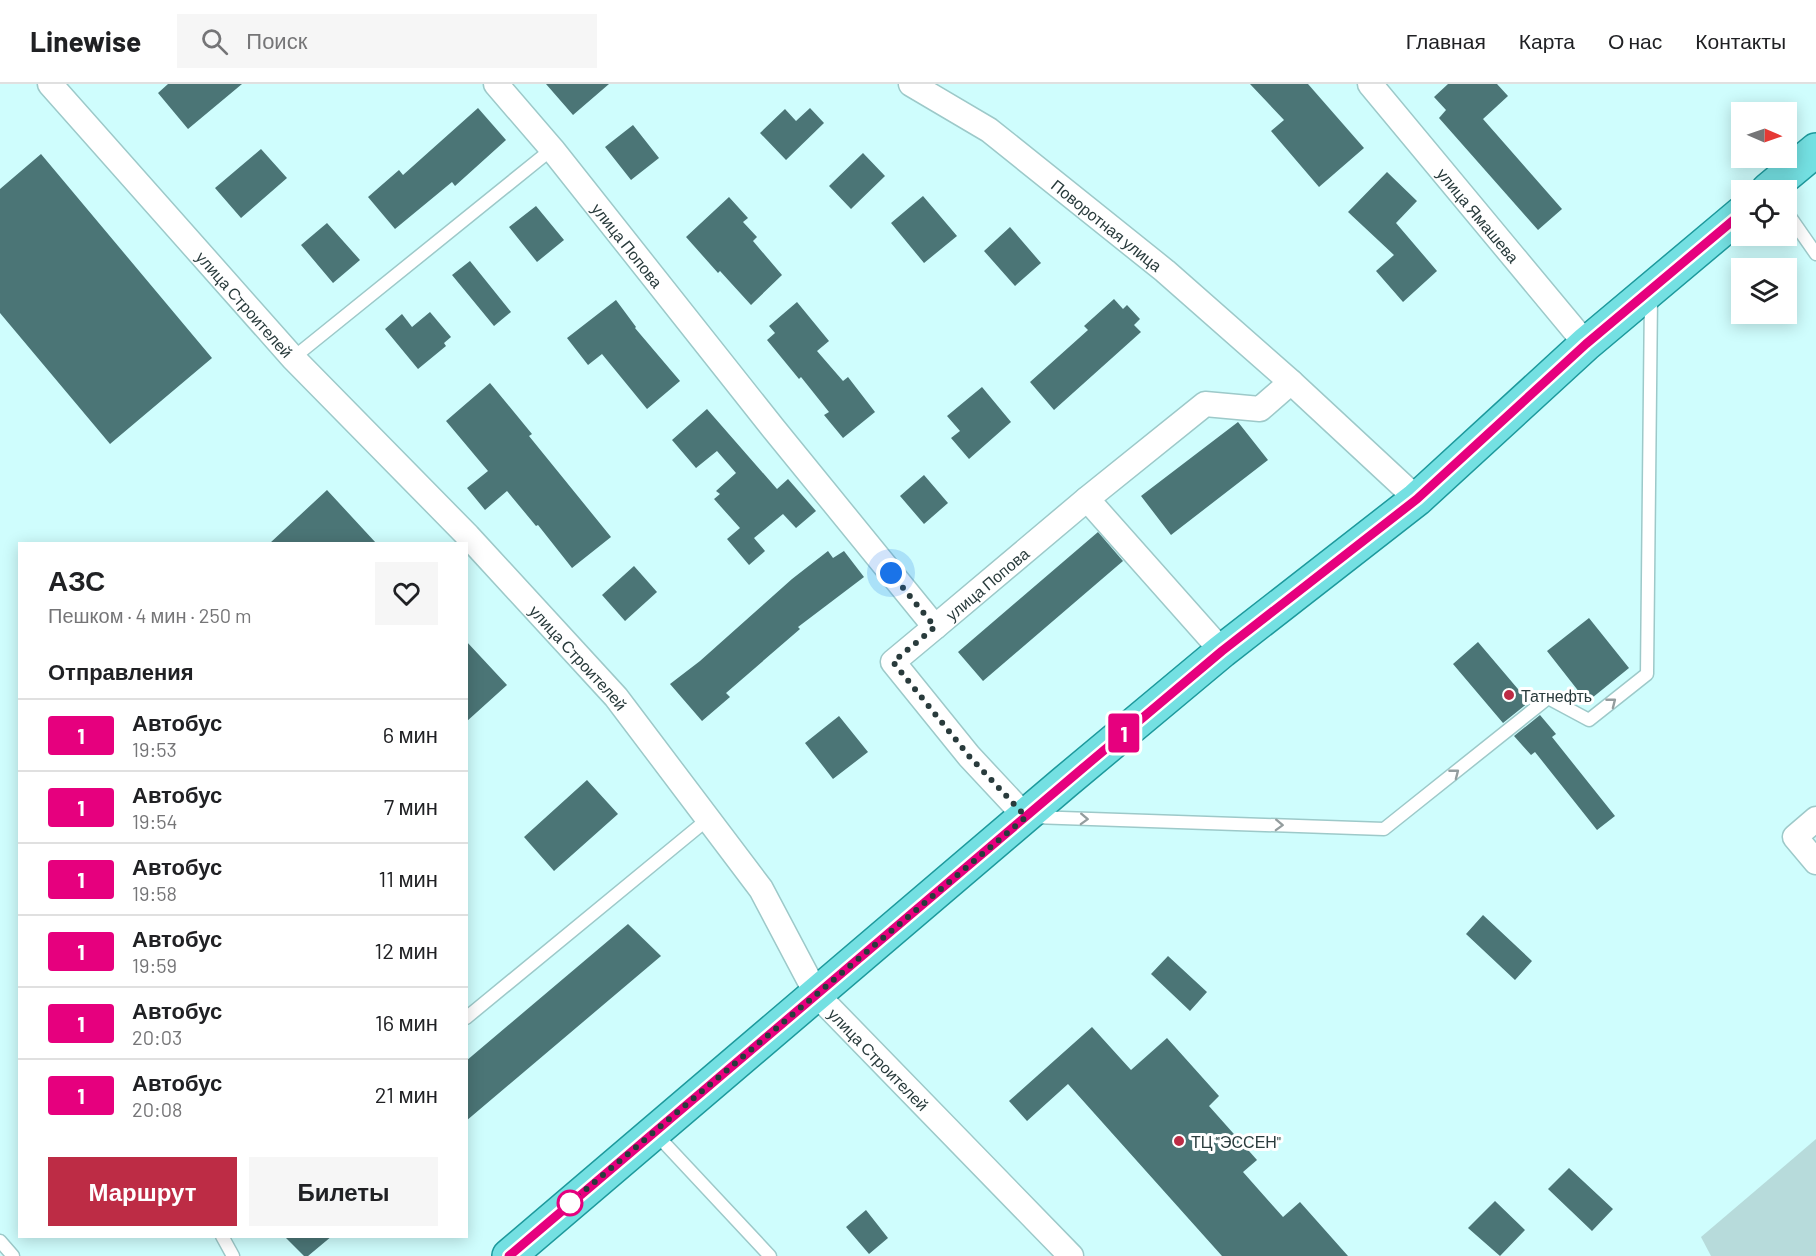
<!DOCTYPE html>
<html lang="ru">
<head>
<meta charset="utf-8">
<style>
	body { margin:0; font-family:Barlow,sans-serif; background:#f6f6f6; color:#202124; height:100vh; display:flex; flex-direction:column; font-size:22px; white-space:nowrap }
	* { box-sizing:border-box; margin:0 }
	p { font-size:20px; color:#757577 }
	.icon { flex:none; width:33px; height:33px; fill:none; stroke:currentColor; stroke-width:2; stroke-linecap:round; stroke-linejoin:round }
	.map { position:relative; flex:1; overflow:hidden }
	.side { position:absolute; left:18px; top:458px; width:450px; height:696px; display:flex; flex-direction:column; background:#fff; border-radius:0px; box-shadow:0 3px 15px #0003 }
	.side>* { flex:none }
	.badge { padding:0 12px; border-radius:4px; font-size:21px; line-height:39px }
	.needle { width:39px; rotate:92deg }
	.tools { position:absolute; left:1731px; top:18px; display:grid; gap:12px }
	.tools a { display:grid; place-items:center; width:66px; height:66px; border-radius:0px; background:#fff; box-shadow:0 3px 15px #0003; font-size:30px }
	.you { position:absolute; width:30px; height:30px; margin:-15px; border:4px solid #fff; border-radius:50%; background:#1a73e8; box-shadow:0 0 0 9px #1a73e833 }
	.map>.badge { position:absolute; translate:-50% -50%; box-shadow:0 0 0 3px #fff }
	h2 { padding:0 30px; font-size:22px; line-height:54px }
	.round { display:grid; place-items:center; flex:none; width:63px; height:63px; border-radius:0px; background:#f6f6f6 }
	.summary { display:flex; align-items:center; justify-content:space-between; height:102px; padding:0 30px }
	h1 { font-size:28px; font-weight:700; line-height:45px }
	.cta { display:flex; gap:12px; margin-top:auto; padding:12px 30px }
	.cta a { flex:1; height:69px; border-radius:0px; background:#bd2c45; color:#fff; font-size:24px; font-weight:700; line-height:69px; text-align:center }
	.cta a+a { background:#f6f6f6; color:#202124 }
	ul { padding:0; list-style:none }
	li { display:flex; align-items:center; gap:18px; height:72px; padding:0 30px; border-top:2px solid #e0e0e0 }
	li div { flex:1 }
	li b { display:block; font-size:22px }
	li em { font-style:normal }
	li .badge { min-width:66px; font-weight:700; text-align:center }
	header { display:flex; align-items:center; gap:36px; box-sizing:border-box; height:84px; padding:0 30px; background:#fff; border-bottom:2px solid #e0e0e0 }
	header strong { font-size:28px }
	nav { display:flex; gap:33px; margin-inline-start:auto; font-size:21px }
	.search { width:420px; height:54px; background:#f6f6f6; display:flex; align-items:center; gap:15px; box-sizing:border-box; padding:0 21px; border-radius:0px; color:#757577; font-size:22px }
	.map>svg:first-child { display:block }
	.green { fill:#b7dbdb }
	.building { fill:#4b7576 }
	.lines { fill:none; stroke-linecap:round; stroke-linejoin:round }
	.service-casing { stroke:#9dc9c9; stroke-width:15 }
	.minor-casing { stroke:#9dc9c9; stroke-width:27 }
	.primary-casing { stroke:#1d999c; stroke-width:36 }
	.service { stroke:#fff; stroke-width:12 }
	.minor { stroke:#fff; stroke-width:24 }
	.primary { stroke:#74e0e2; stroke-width:33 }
	.oneway { stroke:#949d9e }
	.line-casing { stroke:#fff; stroke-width:14 }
	.line { stroke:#e6007e; stroke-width:9 }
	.walk { stroke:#293b3c; stroke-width:6; stroke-dasharray:0 10.8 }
	.poi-dot { fill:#bd2c45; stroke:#fff; stroke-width:2 }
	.stop-dot { fill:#fff; stroke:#e6007e; stroke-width:3 }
	.labels { text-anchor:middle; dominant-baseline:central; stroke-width:6; stroke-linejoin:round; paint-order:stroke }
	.street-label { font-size:16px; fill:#293b3c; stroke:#fff }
	.poi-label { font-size:16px; fill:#293b3c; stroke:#fff; text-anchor:start }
</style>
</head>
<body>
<header>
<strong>Linewise</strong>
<div class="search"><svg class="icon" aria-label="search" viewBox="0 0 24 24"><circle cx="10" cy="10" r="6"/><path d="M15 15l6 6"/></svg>Поиск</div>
<nav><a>Главная</a><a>Карта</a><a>О нас</a><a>Контакты</a></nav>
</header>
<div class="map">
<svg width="1816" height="1172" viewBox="0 0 1816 1172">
	<rect width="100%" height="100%" fill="#cffdfd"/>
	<path class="green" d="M 1816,1055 L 1816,1172 L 1711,1172 L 1701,1153 Z"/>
	<path class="building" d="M 168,0 L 242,0 L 188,45 L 158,9 Z
		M 546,0 L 609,0 L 573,31 Z
		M 1250,0 L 1308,0 L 1364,64 L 1319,103 L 1271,47 L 1284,36 Z
		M 1448,0 L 1497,0 L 1508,12 L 1483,35 L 1562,125 L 1538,146 L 1439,34 L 1446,26 L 1434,13 Z
		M 478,24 L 506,56 L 455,102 L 452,98 L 395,145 L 368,113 L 399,86 L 403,91 Z
		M 810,24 L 824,39 L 786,76 L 760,49 L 785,25 L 796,37 Z
		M 633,41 L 659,74 L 631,96 L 605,63 Z
		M 261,65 L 287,94 L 241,134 L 215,104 Z
		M 863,69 L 885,92 L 851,125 L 829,102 Z
		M 41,70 L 212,274 L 110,360 L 0,229 L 0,105 Z
		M 1387,88 L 1417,117 L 1396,139 L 1437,187 L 1403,218 L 1376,187 L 1394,171 L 1348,128 Z
		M 923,112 L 957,152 L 924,179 L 891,139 Z
		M 729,113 L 748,134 L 743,138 L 757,153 L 753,157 L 782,191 L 751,221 L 720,187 L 718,189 L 686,153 Z
		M 536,122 L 564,156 L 537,178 L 509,143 Z
		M 327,139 L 360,176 L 333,199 L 301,161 Z
		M 1010,143 L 1041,179 L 1015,202 L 984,167 Z
		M 470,177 L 511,228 L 494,242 L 452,191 Z
		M 1114,215 L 1123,225 L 1127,221 L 1140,235 L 1134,241 L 1141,248 L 1054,326 L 1030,298 L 1088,246 L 1084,242 Z
		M 616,216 L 636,243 L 635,244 L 680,297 L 647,325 L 602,270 L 588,281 L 567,254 Z
		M 797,218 L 829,257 L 817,267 L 843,297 L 848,293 L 875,328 L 843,354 L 824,331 L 829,328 L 801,293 L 799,295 L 767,256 L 775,249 L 769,242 Z
		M 430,228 L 451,253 L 444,259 L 446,262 L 418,285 L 385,245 L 402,230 L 412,243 Z
		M 490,299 L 532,350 L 529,352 L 611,453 L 572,484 L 538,441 L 536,442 L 507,407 L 485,426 L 467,404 L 488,387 L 446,337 Z
		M 982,303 L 1011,338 L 969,375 L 951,354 L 960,347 L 947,332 Z
		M 707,325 L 777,405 L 788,395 L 816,427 L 796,444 L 783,430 L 754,454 L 765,467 L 749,481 L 727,455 L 740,444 L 714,415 L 720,410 L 716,407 L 736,389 L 717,367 L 696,384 L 672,356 Z
		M 1238,338 L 1268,376 L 1171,451 L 1141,412 Z
		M 924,391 L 948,419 L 924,440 L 900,412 Z
		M 327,406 L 376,459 L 270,459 Z
		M 1098,448 L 1123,477 L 983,597 L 958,568 Z
		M 828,467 L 833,474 L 844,467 L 864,493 L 798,543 L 800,545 L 726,609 L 730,613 L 702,637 L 670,600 L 700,577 L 792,495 Z
		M 634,482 L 657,508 L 625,537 L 602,511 Z
		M 1589,534 L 1629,584 L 1587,618 L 1547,567 Z
		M 466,557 L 507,601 L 466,638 Z
		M 1478,558 L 1529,618 L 1503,639 L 1453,580 Z
		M 1540,631 L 1556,650 L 1552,653 L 1615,732 L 1597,746 L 1535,668 L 1531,671 L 1514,652 Z
		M 839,632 L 868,668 L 833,695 L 805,659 Z
		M 587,696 L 618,730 L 554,787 L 524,753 Z
		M 1483,831 L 1532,877 L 1515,896 L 1466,850 Z
		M 628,840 L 661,872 L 466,1037 L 466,977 Z
		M 1168,872 L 1207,908 L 1190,927 L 1151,890 Z
		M 1092,943 L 1131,986 L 1167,954 L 1219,1012 L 1209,1022 L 1257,1076 L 1243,1088 L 1283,1133 L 1300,1118 L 1348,1172 L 1222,1172 L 1068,1000 L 1027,1037 L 1009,1017 Z
		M 1569,1084 L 1613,1125 L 1592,1147 L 1548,1105 Z
		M 1495,1117 L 1525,1146 L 1500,1172 L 1468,1144 Z
		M 866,1126 L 888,1154 L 869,1170 L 846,1143 Z
		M 284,1152 L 332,1152 L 308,1172 L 304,1172 Z"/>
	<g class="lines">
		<g class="service-casing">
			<path id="service" d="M 1786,127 L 1816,170
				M 293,274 L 552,65
				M 1033,733 L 1384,745 L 1548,614 L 1589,636 L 1647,590 L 1651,211
				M 466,934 L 708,735
				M 655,1049 L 770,1172
				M 222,1152 L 233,1172
				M 0,1157 L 13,1172"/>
		</g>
		<g class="minor-casing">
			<g id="minor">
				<path id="s1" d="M 50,0 L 293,274 L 468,452 L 616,613 L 761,805 L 817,911 L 1071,1172"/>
				<path id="s2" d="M 496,0 L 552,65 L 773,344 L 935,543 L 1087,415 L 1205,320 L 1260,325 L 1291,298 L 1417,415"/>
				<path id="s3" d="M 911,0 L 989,46 L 1165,187 L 1291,298"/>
				<path id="s4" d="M 1370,0 L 1586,260"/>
				<path d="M 1087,415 L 1222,567"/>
				<path d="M 935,543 L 893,578 L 969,672 L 1026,733"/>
				<path d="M 1816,735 L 1795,753 L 1816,778"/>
			</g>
		</g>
		<g class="primary-casing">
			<path id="primary" d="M 1768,106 L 1816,66
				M 509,1172 L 1065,698 L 1222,567 L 1417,415 L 1586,260 L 1742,129"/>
		</g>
		<use href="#service" class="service"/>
		<use href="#minor" class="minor"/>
		<use href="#primary" class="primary"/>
	</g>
	<defs><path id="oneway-chevron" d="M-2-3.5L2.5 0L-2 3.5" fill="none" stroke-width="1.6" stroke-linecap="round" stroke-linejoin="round" transform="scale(1.5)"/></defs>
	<g class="oneway">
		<use href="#oneway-chevron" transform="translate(1612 618) rotate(-38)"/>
		<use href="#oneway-chevron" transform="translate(1455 689) rotate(-38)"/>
		<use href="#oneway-chevron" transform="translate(1084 735) rotate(2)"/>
		<use href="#oneway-chevron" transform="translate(1279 741) rotate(2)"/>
	</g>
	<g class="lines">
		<g class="line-casing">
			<path id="line" d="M 509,1172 L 1083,684 L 1222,567 L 1417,415 L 1586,260 L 1742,129"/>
		</g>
		<use href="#line" class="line"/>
		<path class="walk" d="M 570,1119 L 1026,733 L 969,672 L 893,578 L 935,543 L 891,489"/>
	</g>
	<g class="poi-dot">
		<circle cx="1509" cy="611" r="6"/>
		<circle cx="1179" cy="1057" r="6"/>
	</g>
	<circle class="stop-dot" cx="570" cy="1119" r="12"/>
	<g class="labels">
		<g class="street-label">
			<text stroke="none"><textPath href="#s4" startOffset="170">улица Ямашева</textPath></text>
			<text stroke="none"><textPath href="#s3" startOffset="242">Поворотная улица</textPath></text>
			<text stroke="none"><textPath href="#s2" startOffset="208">улица Попова</textPath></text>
			<text stroke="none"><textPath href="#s1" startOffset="294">улица Строителей</textPath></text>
			<text stroke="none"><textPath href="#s2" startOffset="766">улица Попова</textPath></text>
			<text stroke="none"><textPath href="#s1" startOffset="780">улица Строителей</textPath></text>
			<text stroke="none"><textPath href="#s1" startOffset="1284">улица Строителей</textPath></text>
		</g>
		<g class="poi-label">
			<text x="1521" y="611">Татнефть</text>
			<text x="1191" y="1057">ТЦ "ЭССЕН"</text>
		</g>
	</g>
</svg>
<div class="tools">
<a><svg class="needle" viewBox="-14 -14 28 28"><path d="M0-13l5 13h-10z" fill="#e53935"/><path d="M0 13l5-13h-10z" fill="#757577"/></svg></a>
<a><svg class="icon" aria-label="locate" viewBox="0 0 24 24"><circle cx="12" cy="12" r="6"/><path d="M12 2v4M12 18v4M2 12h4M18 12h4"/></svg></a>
<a><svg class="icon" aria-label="layers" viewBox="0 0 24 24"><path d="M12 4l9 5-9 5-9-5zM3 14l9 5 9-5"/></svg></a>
</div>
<div class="you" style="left:891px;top:489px"></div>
<b class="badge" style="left:1124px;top:649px;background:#e6007e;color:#fff">1</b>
<section class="side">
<div class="summary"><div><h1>АЗС</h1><p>Пешком · 4 мин · 250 m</p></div><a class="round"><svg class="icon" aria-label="heart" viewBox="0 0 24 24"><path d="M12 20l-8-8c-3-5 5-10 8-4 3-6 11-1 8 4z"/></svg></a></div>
<h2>Отправления</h2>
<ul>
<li><span class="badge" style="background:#e6007e;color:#fff">1</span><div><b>Автобус</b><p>19:53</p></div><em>6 мин</em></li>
<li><span class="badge" style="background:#e6007e;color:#fff">1</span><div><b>Автобус</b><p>19:54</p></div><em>7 мин</em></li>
<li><span class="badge" style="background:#e6007e;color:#fff">1</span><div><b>Автобус</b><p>19:58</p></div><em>11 мин</em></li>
<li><span class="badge" style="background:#e6007e;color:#fff">1</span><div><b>Автобус</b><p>19:59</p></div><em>12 мин</em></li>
<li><span class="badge" style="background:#e6007e;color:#fff">1</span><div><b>Автобус</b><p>20:03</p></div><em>16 мин</em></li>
<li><span class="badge" style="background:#e6007e;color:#fff">1</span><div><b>Автобус</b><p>20:08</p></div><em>21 мин</em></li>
</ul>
<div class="cta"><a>Маршрут</a><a>Билеты</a></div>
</section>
</div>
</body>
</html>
